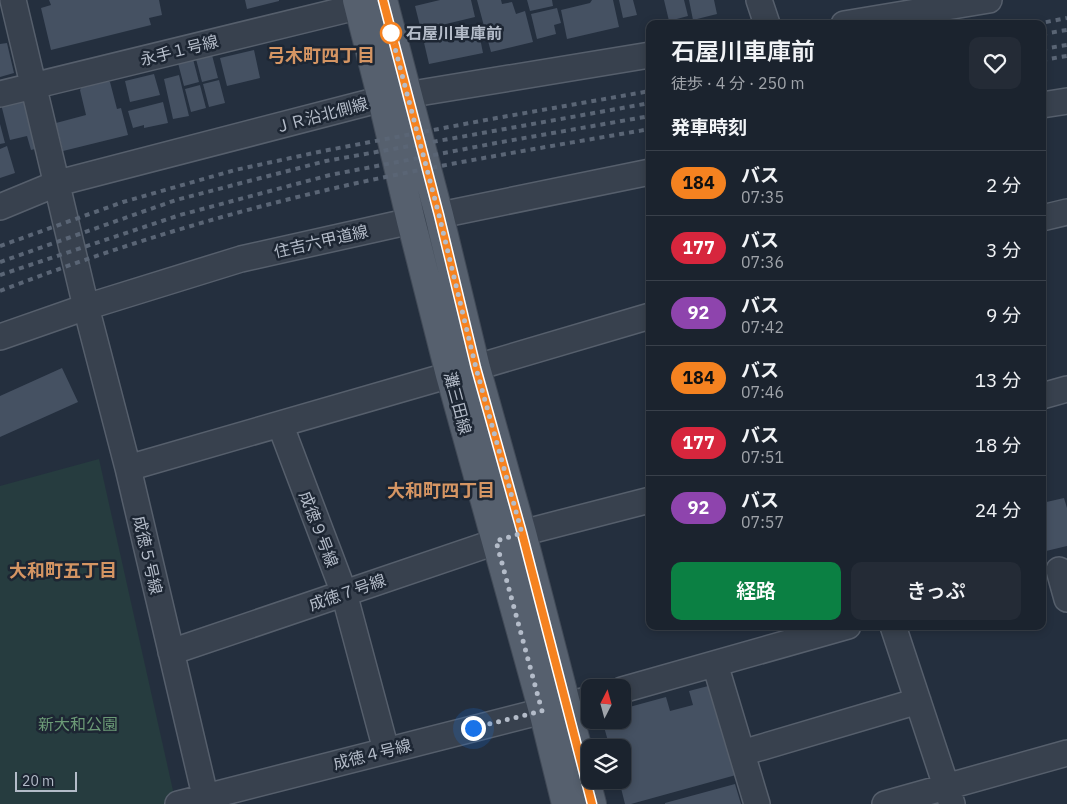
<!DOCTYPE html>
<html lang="ja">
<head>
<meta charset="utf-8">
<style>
	body { margin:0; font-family:"IBM Plex Sans","Noto Sans JP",sans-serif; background:#242b36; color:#f1f3f6; height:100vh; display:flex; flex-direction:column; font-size:19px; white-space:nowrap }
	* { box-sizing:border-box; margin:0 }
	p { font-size:16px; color:#a0a4aa }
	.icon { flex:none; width:28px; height:28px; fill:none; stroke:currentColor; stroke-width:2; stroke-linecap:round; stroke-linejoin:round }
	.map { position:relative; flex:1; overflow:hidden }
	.sheet { position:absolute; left:646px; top:20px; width:400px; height:610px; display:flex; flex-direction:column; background:#1b232e; border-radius:10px; box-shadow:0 2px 8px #0003,0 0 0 1px #39404a }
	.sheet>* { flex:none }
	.badge { padding:0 10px; border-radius:16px; font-size:18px; line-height:32px }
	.needle { width:32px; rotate:6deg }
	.buttons { position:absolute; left:581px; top:679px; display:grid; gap:10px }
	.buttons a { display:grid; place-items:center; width:50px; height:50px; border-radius:10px; background:#1b232e; box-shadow:0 2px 8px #0003,0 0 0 1px #39404a; font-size:25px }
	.scale { position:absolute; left:15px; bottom:12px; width:62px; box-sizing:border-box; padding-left:5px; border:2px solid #b4bcc9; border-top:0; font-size:14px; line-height:18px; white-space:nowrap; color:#b4bcc9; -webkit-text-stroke:4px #1d2633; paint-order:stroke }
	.you { position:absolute; width:25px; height:25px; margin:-12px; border:4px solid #fff; border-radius:50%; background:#1a73e8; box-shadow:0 0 0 8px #1a73e833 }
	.map>.badge { position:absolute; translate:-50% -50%; box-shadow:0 0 0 2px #fff }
	h2 { padding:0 25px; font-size:19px; line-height:45px }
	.round { display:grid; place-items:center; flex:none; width:52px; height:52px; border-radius:10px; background:#242b36 }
	.summary { display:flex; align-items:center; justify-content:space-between; height:85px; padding:0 25px }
	h1 { font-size:24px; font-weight:600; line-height:38px }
	.cta { display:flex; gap:10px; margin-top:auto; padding:10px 25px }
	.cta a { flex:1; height:58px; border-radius:10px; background:#0b8043; color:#fff; font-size:20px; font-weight:600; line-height:58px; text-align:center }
	.cta a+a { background:#242b36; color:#f1f3f6 }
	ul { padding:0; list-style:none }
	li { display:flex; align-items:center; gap:15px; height:65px; padding:0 25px; border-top:1px solid #39404a }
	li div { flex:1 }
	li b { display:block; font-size:19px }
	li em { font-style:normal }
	li .badge { min-width:55px; font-weight:700; text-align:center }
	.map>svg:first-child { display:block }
	.green { fill:#263c3f }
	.building { fill:#455162 }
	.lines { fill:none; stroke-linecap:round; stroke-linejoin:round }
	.minor-casing { stroke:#565f6c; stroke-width:28 }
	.major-casing { stroke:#414a57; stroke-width:30 }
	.minor { stroke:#38414e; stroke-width:25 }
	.major { stroke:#56606e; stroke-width:28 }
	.rail { stroke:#5a6575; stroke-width:4; stroke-dasharray:5 5; stroke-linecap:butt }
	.line-casing { stroke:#fff; stroke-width:11 }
	.line { stroke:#f58220; stroke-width:8 }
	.walk { stroke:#b4bcc9; stroke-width:5; stroke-dasharray:0 9 }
	.stop-dot { fill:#fff; stroke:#f58220; stroke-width:2.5 }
	.labels { text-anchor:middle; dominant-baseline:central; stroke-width:5; stroke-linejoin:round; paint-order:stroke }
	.stop-label { font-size:16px; font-weight:bold; fill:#b4bcc9; stroke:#1d2633; text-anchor:start }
	.street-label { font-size:16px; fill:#b4bcc9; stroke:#1d2633 }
	.park-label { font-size:16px; fill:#6b9a76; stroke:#1d2633 }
	.neighbourhood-label { font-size:18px; font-weight:bold; fill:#d59563; stroke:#1d2633 }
</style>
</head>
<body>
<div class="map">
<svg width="1067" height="804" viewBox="0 0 1067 804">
	<rect width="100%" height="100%" fill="#242f3e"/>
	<path class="green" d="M 99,459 L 176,804 L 0,804 L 0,486 Z"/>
	<path class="building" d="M 49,0 L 159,0 L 162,15 L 149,18 L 151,25 L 51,50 L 41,8 L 51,5 Z
		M 245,0 L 279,0 L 279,1 L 247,9 Z
		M 440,0 L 471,0 L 475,17 L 421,30 L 415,6 Z
		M 477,0 L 501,0 L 502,4 L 512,2 L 516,14 L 525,11 L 533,42 L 491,52 Z
		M 527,0 L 552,0 L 553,6 L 530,11 Z
		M 592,0 L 613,0 L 619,27 L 567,39 L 561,10 L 590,3 Z
		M 619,0 L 633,0 L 637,15 L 623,18 Z
		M 664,0 L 684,0 L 688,16 L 669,21 Z
		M 689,0 L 714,0 L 717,14 L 693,20 Z
		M 557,8 L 561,23 L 554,25 L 556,34 L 537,39 L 531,14 Z
		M 458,27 L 460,37 L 479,33 L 483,53 L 429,64 L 422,34 Z
		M 7,43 L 14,73 L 0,77 L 0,44 Z
		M 254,50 L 260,78 L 227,86 L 220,58 Z
		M 212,55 L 218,78 L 202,82 L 196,59 Z
		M 193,59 L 199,82 L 184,86 L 178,63 Z
		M 154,74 L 160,95 L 130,102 L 125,81 Z
		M 179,75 L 189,116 L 173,119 L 164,79 Z
		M 106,80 L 110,82 L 117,109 L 121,108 L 128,135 L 63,151 L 56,123 L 86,115 L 80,90 L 84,84 Z
		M 219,80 L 225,103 L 209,107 L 203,84 Z
		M 200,85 L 206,108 L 191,112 L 185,89 Z
		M 26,98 L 39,148 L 31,150 L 27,136 L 10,140 L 1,104 Z
		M 163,102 L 168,123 L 144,128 L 144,125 L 133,128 L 128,111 Z
		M 0,124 L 5,143 L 0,144 Z
		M 7,146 L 15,173 L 0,178 L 0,149 Z
		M 62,368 L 78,402 L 0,437 L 0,396 Z
		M 1064,498 L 1067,508 L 1067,546 L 1042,552 L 1042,503 Z
		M 712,685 L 736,775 L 631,804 L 625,804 L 619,780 L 622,780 L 622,748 L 610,748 L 602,720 L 622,720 L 622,709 L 666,697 L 670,711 L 693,705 L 689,691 Z
		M 735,784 L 741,804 L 665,804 L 665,803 Z"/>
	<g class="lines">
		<g class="minor-casing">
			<path id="minor" d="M 13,0 L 86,307 L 128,468 L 207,804
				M 759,0 L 767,24
				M 844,24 L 989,0
				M 0,94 L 377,2
				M 1042,105 L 1067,101
				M 0,207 L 58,183 L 382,99 L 650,55
				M 1042,218 L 1067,212
				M 0,337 L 86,307 L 241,259 L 411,221 L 650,172
				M 1042,396 L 1067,389
				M 280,424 L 344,593 L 386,750
				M 128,468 L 450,375 L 650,316
				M 1059,570 L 1067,599
				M 893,626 L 952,804
				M 171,652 L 522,533 L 650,500
				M 715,664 L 757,804
				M 622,690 L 848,626
				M 742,753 L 918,701
				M 178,804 L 590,699
				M 885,804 L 1067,753"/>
		</g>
		<g class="major-casing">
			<path id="major" d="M 357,0 L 382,99 L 411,221 L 450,375 L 543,711 L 566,804
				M 383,0 L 439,215 L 476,368 L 522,533 L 592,804"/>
		</g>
		<use href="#minor" class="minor"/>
		<use href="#major" class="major"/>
		<path class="rail" d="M 1036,24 L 1067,18
			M 1042,34 L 1067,30
			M 1042,49 L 1067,45
			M 1042,60 L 1067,56
			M 0,246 L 123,202 L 235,170 L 323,151 L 491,119 L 650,91
			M 0,262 L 176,200 L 326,161 L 650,103
			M 0,275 L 180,215 L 330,175 L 496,143 L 650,116
			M 0,291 C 116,246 236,210 357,183 C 454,162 552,146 650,129"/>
	</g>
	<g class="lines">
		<g class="line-casing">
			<path id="line" d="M 383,0 L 439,215 L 476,368 L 522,533 L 592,804"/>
		</g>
		<use href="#line" class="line"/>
		<path class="walk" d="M 391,33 L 439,215 L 476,368 L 522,533 L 496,541 L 542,711 L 473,728"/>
	</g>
	<circle class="stop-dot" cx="391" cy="33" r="10"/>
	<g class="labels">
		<g class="stop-label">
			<text x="406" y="33">石屋川車庫前</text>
		</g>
		<g class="street-label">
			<text transform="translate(179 50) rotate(-14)">永手１号線</text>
			<text transform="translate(321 115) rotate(-15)">ＪＲ沿北側線</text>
			<text transform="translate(321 241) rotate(-13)">住吉六甲道線</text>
			<text transform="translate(458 403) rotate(75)">灘三田線</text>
			<text transform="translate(319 529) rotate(69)">成徳９号線</text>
			<text transform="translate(148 555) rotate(77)">成徳５号線</text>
			<text transform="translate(347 592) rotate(-19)">成徳７号線</text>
			<text transform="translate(372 754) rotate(-14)">成徳４号線</text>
		</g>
		<g class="park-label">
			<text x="78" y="724">新大和公園</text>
		</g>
		<g class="neighbourhood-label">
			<text x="321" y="55">弓木町四丁目</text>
			<text x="441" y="490">大和町四丁目</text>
			<text x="63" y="570">大和町五丁目</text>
		</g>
	</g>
</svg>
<div class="buttons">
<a><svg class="needle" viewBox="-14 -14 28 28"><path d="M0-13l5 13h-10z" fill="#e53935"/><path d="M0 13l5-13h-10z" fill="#a0a4aa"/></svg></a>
<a><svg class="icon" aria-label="layers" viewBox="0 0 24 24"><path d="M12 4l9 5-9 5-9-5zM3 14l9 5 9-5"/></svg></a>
</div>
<div class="scale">20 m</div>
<div class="you" style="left:473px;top:728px"></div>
<section class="sheet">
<div class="summary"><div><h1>石屋川車庫前</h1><p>徒歩 · 4 分 · 250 m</p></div><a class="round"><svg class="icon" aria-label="heart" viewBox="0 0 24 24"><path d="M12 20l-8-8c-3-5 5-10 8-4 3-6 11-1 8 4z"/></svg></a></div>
<h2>発車時刻</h2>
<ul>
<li><span class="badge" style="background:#f58220;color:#111">184</span><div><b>バス</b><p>07:35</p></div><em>2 分</em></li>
<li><span class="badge" style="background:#d7263d;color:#fff">177</span><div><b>バス</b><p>07:36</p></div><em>3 分</em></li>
<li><span class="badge" style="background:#8e44ad;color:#fff">92</span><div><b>バス</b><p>07:42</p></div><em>9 分</em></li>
<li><span class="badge" style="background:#f58220;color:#111">184</span><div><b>バス</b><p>07:46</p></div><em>13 分</em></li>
<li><span class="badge" style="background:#d7263d;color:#fff">177</span><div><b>バス</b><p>07:51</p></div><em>18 分</em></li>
<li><span class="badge" style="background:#8e44ad;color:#fff">92</span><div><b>バス</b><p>07:57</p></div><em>24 分</em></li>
</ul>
<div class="cta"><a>経路</a><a>きっぷ</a></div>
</section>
</div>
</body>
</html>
